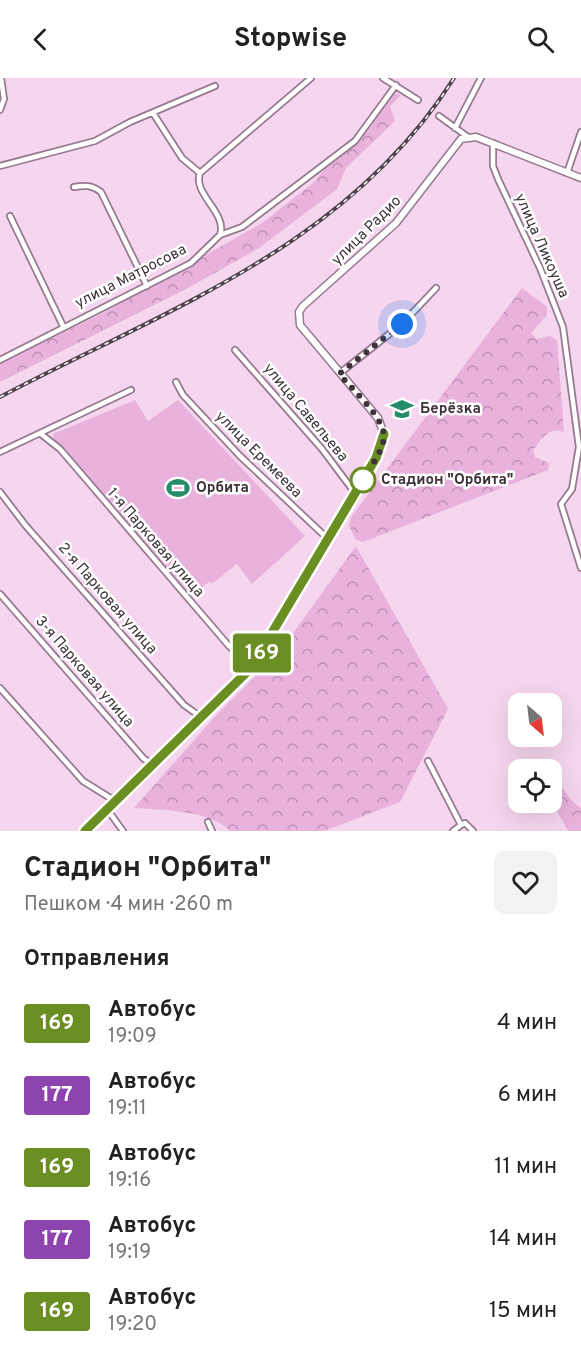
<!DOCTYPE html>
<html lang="ru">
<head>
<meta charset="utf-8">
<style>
	body { margin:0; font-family:Overpass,sans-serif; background:#f2f2f2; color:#222; height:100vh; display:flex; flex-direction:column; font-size:22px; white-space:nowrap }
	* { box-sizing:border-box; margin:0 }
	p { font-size:20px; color:#767676 }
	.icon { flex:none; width:33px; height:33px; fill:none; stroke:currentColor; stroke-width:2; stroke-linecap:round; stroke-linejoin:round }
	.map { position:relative; height:753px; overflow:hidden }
	.details { display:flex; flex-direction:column; background:#fff; flex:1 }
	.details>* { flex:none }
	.badge { padding:0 12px; border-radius:4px; font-size:21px; line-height:39px }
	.needle { width:39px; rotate:152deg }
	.fabs { position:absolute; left:508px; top:615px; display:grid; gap:12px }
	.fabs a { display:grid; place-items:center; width:54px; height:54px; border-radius:12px; background:#fff; box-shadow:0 6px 24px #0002; font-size:30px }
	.you { position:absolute; width:30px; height:30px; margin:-15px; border:4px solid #fff; border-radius:50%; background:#1a73e8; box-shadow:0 0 0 9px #1a73e833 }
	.map>.badge { position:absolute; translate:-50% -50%; box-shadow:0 0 0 3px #fff }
	h2 { padding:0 24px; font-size:22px; line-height:54px }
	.round { display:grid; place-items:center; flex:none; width:63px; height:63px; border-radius:12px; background:#f2f2f2 }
	.head { display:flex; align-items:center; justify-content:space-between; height:102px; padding:0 24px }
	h1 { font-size:28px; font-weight:700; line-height:45px }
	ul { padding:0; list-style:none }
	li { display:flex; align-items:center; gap:18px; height:72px; padding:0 24px }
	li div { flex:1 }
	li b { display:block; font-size:22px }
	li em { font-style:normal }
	li .badge { min-width:66px; font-weight:700; text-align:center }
	header { display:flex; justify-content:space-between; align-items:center; height:78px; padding:0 24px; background:#fff; font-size:27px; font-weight:700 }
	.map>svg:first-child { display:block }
	.green { fill:#e8b2dd }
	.forest { fill:url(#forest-crowns) }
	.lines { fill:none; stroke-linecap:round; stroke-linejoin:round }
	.minor-casing { stroke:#967a90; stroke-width:8 }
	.tertiary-casing { stroke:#967a90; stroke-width:9 }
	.minor { stroke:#fff; stroke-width:4.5 }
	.tertiary { stroke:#fff; stroke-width:6 }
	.rail-casing { stroke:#51434e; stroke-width:4 }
	.rail { stroke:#fff; stroke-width:1.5; stroke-dasharray:4.5; stroke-linecap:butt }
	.line-casing { stroke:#fff; stroke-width:14 }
	.line { stroke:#6b8e23; stroke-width:9 }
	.walk { stroke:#3e323b; stroke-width:6; stroke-dasharray:0 10.8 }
	.stop-dot { fill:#fff; stroke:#6b8e23; stroke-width:3 }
	.labels { text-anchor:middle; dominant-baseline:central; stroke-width:5; stroke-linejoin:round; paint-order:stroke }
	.street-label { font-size:15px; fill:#3e323b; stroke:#fff }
	.poi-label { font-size:15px; font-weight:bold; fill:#3e323b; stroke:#fff; text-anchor:start }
	.stop-label { font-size:15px; font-weight:bold; fill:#3e323b; stroke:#fff; text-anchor:start }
</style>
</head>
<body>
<header><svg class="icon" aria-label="back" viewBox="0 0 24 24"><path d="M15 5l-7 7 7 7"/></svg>Stopwise<svg class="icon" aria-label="search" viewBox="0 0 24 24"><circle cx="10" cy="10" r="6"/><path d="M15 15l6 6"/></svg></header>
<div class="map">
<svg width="581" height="753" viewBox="0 0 581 753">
	<defs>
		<pattern id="forest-crowns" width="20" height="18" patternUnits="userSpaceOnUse" patternTransform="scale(1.5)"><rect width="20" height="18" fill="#e8b2dd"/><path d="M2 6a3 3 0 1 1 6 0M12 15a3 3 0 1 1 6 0" fill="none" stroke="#bd91b4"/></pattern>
	</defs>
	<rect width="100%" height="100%" fill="#f5d6ee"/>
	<path class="green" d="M 135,322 L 148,343 L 178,322 L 305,458 L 252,506 L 237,486 L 213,505 L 209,504 L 191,517 L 54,362 L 53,356 Z"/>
	<path class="forest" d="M 393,15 L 401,17 L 390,28 L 395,43 L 346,90 L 337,111 L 259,170 L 188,210 L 0,304 L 0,285 L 103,235 L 262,145 L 314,104 L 325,91 L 352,69 L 355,63 L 368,53 Z
		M 522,210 L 547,229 L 547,237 L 531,255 L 536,261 L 550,258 L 557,262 L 564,354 C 548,348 543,360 533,372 L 535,379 L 549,385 L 548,392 L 363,464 L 355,461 L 349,447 L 351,439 Z
		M 356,468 L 448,631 L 400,724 L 324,753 L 230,753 C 210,732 162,732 134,730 L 219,634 L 278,576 Z
		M 556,700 L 571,722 L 581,730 L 581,753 L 569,753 C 559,737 545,719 556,700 Z"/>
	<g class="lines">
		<g class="minor-casing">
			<path id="minor" d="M 383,0 L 418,22
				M 0,32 L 4,21 L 1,0
				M 153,35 L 182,80 L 200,95 C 192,116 228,135 220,157
				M 439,38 L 468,59
				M 455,50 L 481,0
				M 493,65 L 493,88 L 498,101 L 540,190 L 563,249 L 579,369 L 572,411 L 561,426 L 581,490
				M 0,88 L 95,63 L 130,44 L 215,8
				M 200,95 L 311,0
				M 567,95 L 581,54
				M 74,109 C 85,107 92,107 101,114 L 147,208
				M 10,138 L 63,248
				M 235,272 L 322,371 L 355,415
				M 0,282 L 191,185 L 220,157 L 242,149 L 355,63 L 396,7
				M 340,295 L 402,246 L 436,210
				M 176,304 L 183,317 L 240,378 L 328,461
				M 41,356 L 60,371 L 229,568 L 251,590
				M 0,374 L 131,312
				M 0,414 L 26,448 L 184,627 L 201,639
				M 0,516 L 144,681 L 153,686
				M 0,610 L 83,703 L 115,723
				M 428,683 L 461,747 L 465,745 L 473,753
				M 107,731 L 123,753
				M 208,744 L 212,753
				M 453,753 L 461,747"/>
		</g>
		<g class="tertiary-casing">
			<path id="tertiary" d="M 85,753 L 251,590 L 381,369 L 384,356 L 378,340 L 300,247 L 299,234 L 303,228 L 396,145 L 461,61 L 476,59 L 581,100"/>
		</g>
		<use href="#minor" class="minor"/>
		<use href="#tertiary" class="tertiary"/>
		<g class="rail-casing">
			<path id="rail" d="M 0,319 C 167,231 348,168 454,0"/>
		</g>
		<use href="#rail" class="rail"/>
	</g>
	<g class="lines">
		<g class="line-casing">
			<path id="line" d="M 85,753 L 251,590 L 376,380 L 384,356"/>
		</g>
		<use href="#line" class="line"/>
		<path class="walk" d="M 363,402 C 370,389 382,375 384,360 C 386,341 351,310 339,296 L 402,246"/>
	</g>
	<defs>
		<g id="school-bare" transform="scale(1.8)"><path d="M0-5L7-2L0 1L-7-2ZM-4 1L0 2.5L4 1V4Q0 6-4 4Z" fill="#258c68" stroke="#fff" stroke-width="2.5" paint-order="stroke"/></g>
		<g id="stadium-bare" transform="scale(1.8)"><path d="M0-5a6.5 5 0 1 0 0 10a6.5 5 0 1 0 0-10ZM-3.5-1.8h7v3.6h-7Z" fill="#258c68" stroke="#fff" stroke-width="2.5" paint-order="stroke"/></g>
	</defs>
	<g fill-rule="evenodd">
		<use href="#school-bare" x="402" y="331"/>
		<use href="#stadium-bare" x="178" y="410"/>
	</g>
	<circle class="stop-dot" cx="363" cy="402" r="12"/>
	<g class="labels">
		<g class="street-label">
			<text transform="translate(367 153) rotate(-45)">улица Радио</text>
			<text transform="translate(541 168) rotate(66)">улица Ликоуша</text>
			<text transform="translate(131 199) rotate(-27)">улица Матросова</text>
			<text transform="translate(305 335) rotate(50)">улица Савельева</text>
			<text transform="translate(258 377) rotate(45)">улица Еремеева</text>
			<text transform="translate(155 465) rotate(49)">1-я Парковая улица</text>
			<text transform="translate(107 521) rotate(49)">2-я Парковая улица</text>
			<text transform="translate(84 594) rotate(49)">3-я Парковая улица</text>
		</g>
		<g class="poi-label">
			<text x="420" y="331">Берёзка</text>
			<text x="196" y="410">Орбита</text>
		</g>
		<g class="stop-label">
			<text x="381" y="402">Стадион "Орбита"</text>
		</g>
	</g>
</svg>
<div class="fabs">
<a><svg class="needle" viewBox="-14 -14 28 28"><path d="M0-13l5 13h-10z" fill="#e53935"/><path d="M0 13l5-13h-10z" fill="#767676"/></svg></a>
<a><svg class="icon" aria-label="locate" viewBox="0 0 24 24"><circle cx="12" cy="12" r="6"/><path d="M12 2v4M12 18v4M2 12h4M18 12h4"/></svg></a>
</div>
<div class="you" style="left:402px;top:246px"></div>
<b class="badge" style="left:262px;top:575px;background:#6b8e23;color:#fff">169</b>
</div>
<section class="details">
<div class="head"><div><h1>Стадион &quot;Орбита&quot;</h1><p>Пешком · 4 мин · 260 m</p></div><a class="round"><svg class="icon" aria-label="heart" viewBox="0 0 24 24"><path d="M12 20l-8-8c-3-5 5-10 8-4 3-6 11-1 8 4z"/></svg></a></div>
<h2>Отправления</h2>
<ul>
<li><span class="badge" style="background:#6b8e23;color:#fff">169</span><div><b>Автобус</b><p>19:09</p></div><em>4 мин</em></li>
<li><span class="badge" style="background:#8e44ad;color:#fff">177</span><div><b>Автобус</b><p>19:11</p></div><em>6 мин</em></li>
<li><span class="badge" style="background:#6b8e23;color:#fff">169</span><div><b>Автобус</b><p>19:16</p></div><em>11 мин</em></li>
<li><span class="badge" style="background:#8e44ad;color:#fff">177</span><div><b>Автобус</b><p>19:19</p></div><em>14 мин</em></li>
<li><span class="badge" style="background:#6b8e23;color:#fff">169</span><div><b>Автобус</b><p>19:20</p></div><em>15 мин</em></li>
</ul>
</section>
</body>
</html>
